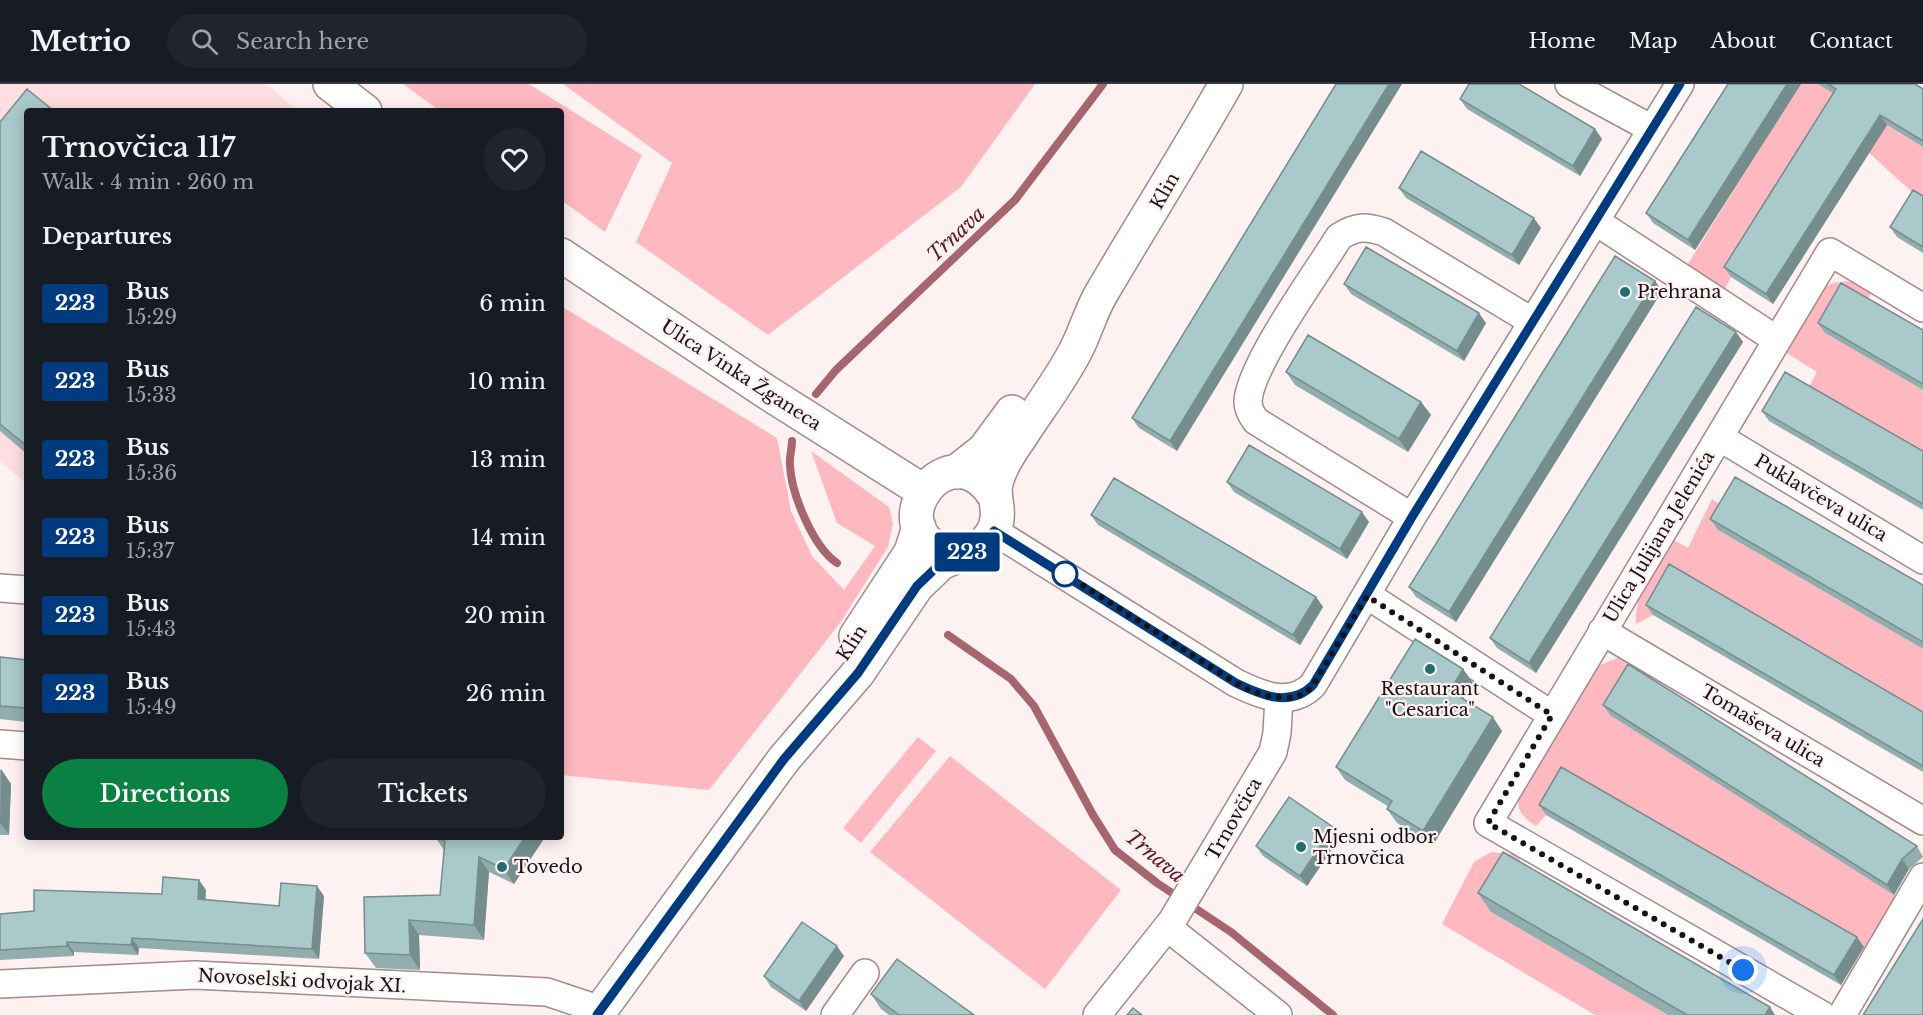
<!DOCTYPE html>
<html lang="en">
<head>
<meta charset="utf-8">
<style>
	body { margin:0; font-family:"Libre Baskerville",serif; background:#20242c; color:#f1f3f6; height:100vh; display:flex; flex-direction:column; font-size:22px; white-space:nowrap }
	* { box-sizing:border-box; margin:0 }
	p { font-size:20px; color:#9ea1a6 }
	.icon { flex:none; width:33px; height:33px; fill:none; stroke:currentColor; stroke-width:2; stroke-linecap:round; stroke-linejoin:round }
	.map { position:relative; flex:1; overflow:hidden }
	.drawer { position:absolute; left:24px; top:24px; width:540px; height:732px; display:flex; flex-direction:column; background:#171b24; border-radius:6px; box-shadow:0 3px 15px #0003 }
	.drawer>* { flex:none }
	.badge { padding:0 12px; border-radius:4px; font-size:21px; line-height:39px }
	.you { position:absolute; width:30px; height:30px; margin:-15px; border:4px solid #fff; border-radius:50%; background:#1a73e8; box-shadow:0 0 0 9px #1a73e833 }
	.map>.badge { position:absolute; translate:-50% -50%; box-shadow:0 0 0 3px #fff }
	h2 { padding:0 18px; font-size:22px; line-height:54px }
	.round { display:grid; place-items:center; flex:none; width:63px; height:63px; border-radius:32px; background:#20242c }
	.head { display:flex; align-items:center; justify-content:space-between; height:102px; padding:0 18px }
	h1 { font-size:28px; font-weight:600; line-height:45px }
	.primary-button { display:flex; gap:12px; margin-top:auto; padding:12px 18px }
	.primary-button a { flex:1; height:69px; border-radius:36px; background:#0b8043; color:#fff; font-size:24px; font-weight:600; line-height:69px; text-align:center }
	.primary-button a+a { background:#20242c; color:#f1f3f6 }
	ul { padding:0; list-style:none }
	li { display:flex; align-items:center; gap:18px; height:78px; padding:0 18px }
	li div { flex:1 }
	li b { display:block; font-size:22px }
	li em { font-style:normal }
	li .badge { min-width:66px; font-weight:700; text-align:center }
	header { display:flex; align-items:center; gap:36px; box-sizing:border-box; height:84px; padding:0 30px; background:#171b24; border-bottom:2px solid #363941 }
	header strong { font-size:28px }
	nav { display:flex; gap:33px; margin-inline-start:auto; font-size:21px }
	.search { width:420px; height:54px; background:#20242c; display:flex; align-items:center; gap:15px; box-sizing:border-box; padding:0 21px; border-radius:33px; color:#9ea1a6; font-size:22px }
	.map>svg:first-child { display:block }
	.built { fill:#fedee1 }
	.green { fill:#feb8c0 }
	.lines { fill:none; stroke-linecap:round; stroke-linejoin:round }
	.stream { stroke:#a7666e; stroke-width:8 }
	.minor-casing { stroke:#a5898b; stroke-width:30 }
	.tertiary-casing { stroke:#a5898b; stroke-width:36 }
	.minor { stroke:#fff; stroke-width:27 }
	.tertiary { stroke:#fff; stroke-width:33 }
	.wall { fill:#91adae }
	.shaded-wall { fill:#768d8d }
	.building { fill:#a9c9ca; stroke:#768d8d; stroke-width:1.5 }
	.line-casing { stroke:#fff; stroke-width:14 }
	.line { stroke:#003b80; stroke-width:9 }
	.walk { stroke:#1b1112; stroke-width:6; stroke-dasharray:0 10.8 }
	.poi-dot { fill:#216d70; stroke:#fdf1f2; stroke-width:2 }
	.stop-dot { fill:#fff; stroke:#003b80; stroke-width:3 }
	.labels { text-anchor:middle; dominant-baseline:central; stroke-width:4.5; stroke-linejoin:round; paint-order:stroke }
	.street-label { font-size:18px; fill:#1b1112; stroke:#fdf1f2 }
	.poi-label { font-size:18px; fill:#1b1112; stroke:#fdf1f2; text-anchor:start }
	.water-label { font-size:20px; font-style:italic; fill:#631528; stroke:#fdf1f2 }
</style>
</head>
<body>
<header>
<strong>Metrio</strong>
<div class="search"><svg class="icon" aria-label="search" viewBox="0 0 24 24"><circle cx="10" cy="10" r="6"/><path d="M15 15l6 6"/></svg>Search here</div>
<nav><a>Home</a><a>Map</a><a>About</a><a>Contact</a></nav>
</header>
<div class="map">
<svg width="1923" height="931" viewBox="0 0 1923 931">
	<rect width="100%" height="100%" fill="#fdf1f2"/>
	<path class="built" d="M 0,0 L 266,0 L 298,27 L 27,27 L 27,400 L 0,377 Z"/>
	<path class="green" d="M 403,0 L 529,0 L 642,71 L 605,148 L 561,116 L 561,27 L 440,27 Z
		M 563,0 L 1035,0 L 961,103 L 768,251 L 636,158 L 672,79 Z
		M 1800,0 L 1819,0 L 1923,63 L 1923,118 L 1869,69 L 1731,193 L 1725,205 L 1686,183 Z
		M 1848,197 L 1873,204 L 1866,220 L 1825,249 L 1923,306 L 1923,373 L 1807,306 L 1817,288 L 1785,268 L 1820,207 L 1832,199 Z
		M 561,222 L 777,354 L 791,427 L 812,472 L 844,506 L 875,462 L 837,439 L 811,367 L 889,423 L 893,439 L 888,463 L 840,539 L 709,706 L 561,691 Z
		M 1712,415 L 1729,427 L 1718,446 L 1923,565 L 1923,634 L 1653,531 L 1636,540 C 1635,507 1653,481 1672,455 L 1688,464 Z
		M 1617,574 L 1627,574 L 1642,581 L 1635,590 L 1840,776 L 1898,813 L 1865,863 L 1569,693 L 1546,731 L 1536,742 C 1519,730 1516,725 1519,705 L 1596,583 Z
		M 918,653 L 936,667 L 861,759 L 843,744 Z
		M 950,672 L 1121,806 L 1045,905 L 870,768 Z
		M 1491,768 L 1521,771 L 1516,786 L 1491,828 L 1668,931 L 1595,931 L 1442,840 L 1474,778 Z"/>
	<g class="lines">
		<path class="stream" d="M 816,310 L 836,286 L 1015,116 L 1103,0
			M 792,357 C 792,365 789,373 790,381 C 791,409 813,463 837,479
			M 948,551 L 1011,595 L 1034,622 L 1093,731 L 1115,766 L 1157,799 L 1231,848 L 1333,931"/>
		<g class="minor-casing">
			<path id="minor" d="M 1569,0 L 1652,45
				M 1595,137 L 1777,256
				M 1719,353 L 1923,476
				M 1412,433 L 1256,337 C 1251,330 1248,325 1248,316 C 1252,278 1317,189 1339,153 C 1356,142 1365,142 1384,148 L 1533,238
				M 994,447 L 1236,599 C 1261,611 1290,624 1313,601 L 1412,433 L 1680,0
				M 0,504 L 27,506
				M 1367,511 L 1552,631
				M 1602,547 L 1923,737
				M 0,660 L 27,662
				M 1167,843 L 1278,931
				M 0,900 L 195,891 L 547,908 L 601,926
				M 835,931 L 865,889
				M 1097,931 L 1172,837 L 1273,668 L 1277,649 L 1279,614
				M 1822,931 L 1488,739 L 1830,168 L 1923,224
				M 1842,931 L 1923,793"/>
		</g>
		<g class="tertiary-casing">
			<path id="tertiary" d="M 330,0 L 365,27
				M 561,171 L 765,307 L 923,407
				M 956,388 L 984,366 L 1012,328
				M 994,411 C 949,343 877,442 943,467 C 966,476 994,460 997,435 C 999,422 993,412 996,399 C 1000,383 1009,369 1019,355 C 1038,325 1061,296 1077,264 C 1086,246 1091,227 1101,210 C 1142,140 1186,71 1226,0
				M 856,552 L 911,468 L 919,443
				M 597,931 L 784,675 L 858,589 L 917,502 L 941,479 L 965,469"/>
		</g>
		<use href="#minor" class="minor"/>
		<use href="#tertiary" class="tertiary"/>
	</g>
	<path class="wall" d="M 1336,0 L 1177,367 L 1139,344 L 1132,334 Z
		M 1728,0 L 1801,0 L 1695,166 L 1653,139 L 1646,129 Z
		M 1818,0 L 1915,0 L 1923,5 L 1923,63 L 1887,41 L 1773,220 L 1731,193 L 1724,183 L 1833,9 Z
		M 1460,15 L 1595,45 L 1602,55 L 1580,92 L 1467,25 Z
		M 27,27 L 27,370 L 0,347 L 0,38 Z
		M 1399,104 L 1541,144 L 1519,181 L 1406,114 Z
		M 1923,112 L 1923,169 L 1897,153 L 1890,143 Z
		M 1655,197 L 1662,207 L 1456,538 L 1416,513 L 1409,503 Z
		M 1344,200 L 1486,239 L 1464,277 L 1351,210 Z
		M 1818,239 L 1923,246 L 1923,306 L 1825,249 Z
		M 1736,248 L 1743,258 L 1536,589 L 1497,564 L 1490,554 Z
		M 1286,288 L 1421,318 L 1431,331 L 1408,368 L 1295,301 Z
		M 1762,327 L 1923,367 L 1923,426 L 1769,337 Z
		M 1227,398 L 1369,438 L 1347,475 L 1234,408 Z
		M 1091,431 L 1316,513 L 1323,523 L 1300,561 L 1098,441 Z
		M 1710,435 L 1923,501 L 1923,565 L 1718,446 Z
		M 1646,521 L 1923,628 L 1923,688 L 1653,531 Z
		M 0,573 L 27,576 L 27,638 L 0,635 Z
		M 1463,585 L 1473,599 L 1463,615 L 1502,647 L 1433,761 L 1397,739 L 1387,725 L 1389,723 L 1345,696 L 1336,683 Z
		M 1603,621 L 1917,762 L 1923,773 L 1909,785 L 1894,811 L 1610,631 Z
		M 0,685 L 11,700 L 9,751 L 0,751 Z
		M 1539,721 L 1864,863 L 1841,901 L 1546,731 Z
		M 1333,743 L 1340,753 L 1307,802 L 1263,772 L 1256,762 Z
		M 435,753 L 545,753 L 514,800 L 489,788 L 484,856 L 419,851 L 420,886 L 376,884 L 365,869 L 440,811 L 444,766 Z
		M 206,806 L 205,816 L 279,822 L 324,812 L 319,875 L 139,864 L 138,871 L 74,868 L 74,872 L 0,876 L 0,830 L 34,827 L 162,810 Z
		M 1478,809 L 1775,931 L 1668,931 L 1491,828 Z
		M 844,872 L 806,927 L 771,903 L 764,892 Z
		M 871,910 L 974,931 L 889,931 L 881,925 Z"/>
	<path class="shaded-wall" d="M 1389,0 L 1402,0 L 1177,367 L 1170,357 Z
		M 1787,0 L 1801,0 L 1695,166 L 1688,156 Z
		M 1880,31 L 1887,41 L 1773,220 L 1766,210 Z
		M 1595,45 L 1602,55 L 1580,92 L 1573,82 Z
		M 1534,134 L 1541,144 L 1519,181 L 1512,171 Z
		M 1655,197 L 1662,207 L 1456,538 L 1449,528 Z
		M 1479,229 L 1486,239 L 1464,277 L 1457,267 Z
		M 1736,248 L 1743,258 L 1536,589 L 1529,579 Z
		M 1421,318 L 1431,331 L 1408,368 L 1399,355 Z
		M 1362,428 L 1369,438 L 1347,475 L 1340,465 Z
		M 1316,513 L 1323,523 L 1300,561 L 1293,551 Z
		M 1463,585 L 1473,599 L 1459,621 L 1450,607 Z
		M 1493,633 L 1502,647 L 1433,761 L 1423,747 Z
		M 1,685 L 11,700 L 9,751 L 0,739 Z
		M 1333,743 L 1340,753 L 1307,802 L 1300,792 Z
		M 525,753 L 545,753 L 514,800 L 504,785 Z
		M 479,773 L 489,788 L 484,856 L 474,841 Z
		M 1902,775 L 1909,785 L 1894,811 L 1887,801 Z
		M 199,796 L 206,806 L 205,825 L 198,815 Z
		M 317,802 L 324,812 L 319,875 L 312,865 Z
		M 409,836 L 419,851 L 420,886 L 410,871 Z
		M 1857,853 L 1864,863 L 1841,901 L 1834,891 Z
		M 132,854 L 139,864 L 138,871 L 131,861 Z
		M 67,858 L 74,868 L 74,872 L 67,862 Z
		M 837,862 L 844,872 L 806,927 L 799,917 Z
		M 1770,923 L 1775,931 L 1765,931 Z"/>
	<path class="building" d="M 1336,0 L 1389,0 L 1170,357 L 1132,334 Z
		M 1469,0 L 1519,0 L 1595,45 L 1573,82 L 1460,15 Z
		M 1728,0 L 1787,0 L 1688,156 L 1646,129 Z
		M 1828,0 L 1915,0 L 1923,5 L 1923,57 L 1880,31 L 1766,210 L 1724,183 L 1836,5 Z
		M 27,5 L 54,27 L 27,27 L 27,362 L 0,340 L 0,38 Z
		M 1421,67 L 1534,134 L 1512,171 L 1399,104 Z
		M 1913,106 L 1923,112 L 1923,163 L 1890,143 Z
		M 1366,163 L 1479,229 L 1457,267 L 1344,200 Z
		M 1615,172 L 1655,197 L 1449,528 L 1409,503 Z
		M 1841,199 L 1923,246 L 1923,300 L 1818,239 Z
		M 1696,223 L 1736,248 L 1529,579 L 1490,554 Z
		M 1308,251 L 1421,318 L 1399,355 L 1286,288 Z
		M 1785,288 L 1923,367 L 1923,420 L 1762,327 Z
		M 1249,361 L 1362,428 L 1340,465 L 1227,398 Z
		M 1735,393 L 1923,501 L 1923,558 L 1710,435 Z
		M 1114,394 L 1316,513 L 1293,551 L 1091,431 Z
		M 1669,480 L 1923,628 L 1923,682 L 1646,521 Z
		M 1415,555 L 1463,585 L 1450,607 L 1493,633 L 1423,747 L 1387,725 L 1392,717 L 1336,683 Z
		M 0,573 L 27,576 L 27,624 L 0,622 Z
		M 1628,580 L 1917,762 L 1902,775 L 1887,801 L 1603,621 Z
		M 1561,683 L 1857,853 L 1834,891 L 1539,721 Z
		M 1289,713 L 1333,743 L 1300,792 L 1256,762 Z
		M 437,753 L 525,753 L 504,785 L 479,773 L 474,841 L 409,836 L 410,871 L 365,869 L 364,813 L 440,811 L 445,757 Z
		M 1503,768 L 1770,923 L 1765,931 L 1687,931 L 1478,809 Z
		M 163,793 L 199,796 L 198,815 L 279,822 L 281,799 L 317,802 L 312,865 L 132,854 L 131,861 L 67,858 L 67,862 L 0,866 L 0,830 L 34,827 L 34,806 L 162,810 Z
		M 1923,835 L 1923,931 L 1863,931 Z
		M 802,838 L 837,862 L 799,917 L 764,892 Z
		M 897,875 L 974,931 L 899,931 L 871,910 Z
		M 1133,924 L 1142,931 L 1127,931 Z"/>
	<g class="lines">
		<g class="line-casing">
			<path id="line" d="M 597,931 L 784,675 L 858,589 L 917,502 L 941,479 L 977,465 L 994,447 L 1236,599 C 1261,611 1290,624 1313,601 L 1412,433 L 1680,0"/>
		</g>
		<use href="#line" class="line"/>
		<path class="walk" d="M 1065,490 L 1236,599 L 1251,607 L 1268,612 L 1292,614 L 1305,610 L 1313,601 L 1367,512 L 1552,631 L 1488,739 L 1743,886"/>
	</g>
	<g class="poi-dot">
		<circle cx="1625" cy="208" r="6"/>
		<circle cx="1430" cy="585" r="6"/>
		<circle cx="1301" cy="763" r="6"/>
		<circle cx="502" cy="783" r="6"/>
	</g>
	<circle class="stop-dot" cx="1065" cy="490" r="12"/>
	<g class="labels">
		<g class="street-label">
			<text transform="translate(1165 107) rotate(-60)">Klin</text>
			<text transform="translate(741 291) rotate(33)">Ulica Vinka Žganeca</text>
			<text transform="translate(1821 414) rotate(31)">Puklavčeva ulica</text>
			<text transform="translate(1659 453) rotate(-59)">Ulica Julijana Jelenića</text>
			<text transform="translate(852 559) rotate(-57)">Klin</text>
			<text transform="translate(1763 642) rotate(31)">Tomaševa ulica</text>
			<text transform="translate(1234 735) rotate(-60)">Trnovčica</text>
			<text transform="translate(302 897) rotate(3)">Novoselski odvojak XI.</text>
		</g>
		<g class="poi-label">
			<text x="1637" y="208">Prehrana</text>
			<text x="1430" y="605" text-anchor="middle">Restaurant<tspan x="1430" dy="21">"Cesarica"</tspan></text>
			<text x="1313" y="753">Mjesni odbor<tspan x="1313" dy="21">Trnovčica</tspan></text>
			<text x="514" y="783">Tovedo</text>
		</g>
		<g class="water-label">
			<text transform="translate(956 150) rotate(-43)">Trnava</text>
			<text transform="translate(1155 772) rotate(40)">Trnava</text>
		</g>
	</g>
</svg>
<div class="you" style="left:1743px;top:886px"></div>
<b class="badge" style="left:967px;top:468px;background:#003b80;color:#fff">223</b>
<section class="drawer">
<div class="head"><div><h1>Trnovčica 117</h1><p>Walk · 4 min · 260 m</p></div><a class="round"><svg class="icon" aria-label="heart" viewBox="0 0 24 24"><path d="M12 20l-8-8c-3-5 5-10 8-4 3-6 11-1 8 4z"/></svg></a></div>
<h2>Departures</h2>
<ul>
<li><span class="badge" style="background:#003b80;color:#fff">223</span><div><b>Bus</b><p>15:29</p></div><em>6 min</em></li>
<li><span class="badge" style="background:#003b80;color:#fff">223</span><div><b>Bus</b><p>15:33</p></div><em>10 min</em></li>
<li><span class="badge" style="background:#003b80;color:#fff">223</span><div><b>Bus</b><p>15:36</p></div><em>13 min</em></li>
<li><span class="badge" style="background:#003b80;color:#fff">223</span><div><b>Bus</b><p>15:37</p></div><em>14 min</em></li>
<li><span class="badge" style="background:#003b80;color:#fff">223</span><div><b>Bus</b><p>15:43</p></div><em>20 min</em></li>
<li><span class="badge" style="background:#003b80;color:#fff">223</span><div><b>Bus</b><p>15:49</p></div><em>26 min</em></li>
</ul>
<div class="primary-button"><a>Directions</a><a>Tickets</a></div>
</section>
</div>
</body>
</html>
